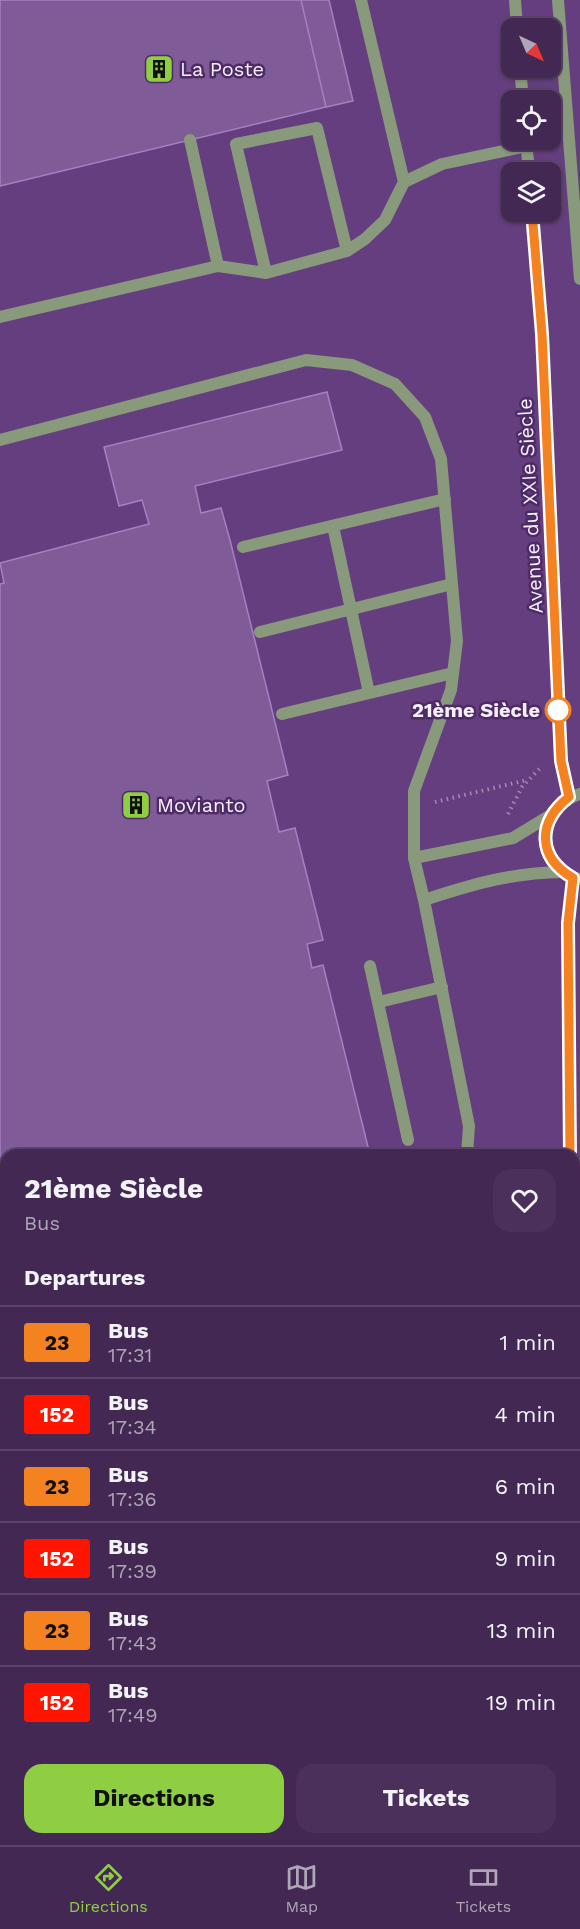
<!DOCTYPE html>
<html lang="en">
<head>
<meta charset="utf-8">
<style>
	body { margin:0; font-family:"Work Sans",sans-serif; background:#4a305a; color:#f1f3f6; height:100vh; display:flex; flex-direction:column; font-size:22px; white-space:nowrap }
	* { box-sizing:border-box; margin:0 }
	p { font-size:20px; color:#afa6b8 }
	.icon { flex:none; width:33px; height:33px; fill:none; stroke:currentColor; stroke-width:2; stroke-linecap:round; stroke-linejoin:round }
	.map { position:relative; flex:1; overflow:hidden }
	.side { position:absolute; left:0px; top:1149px; width:580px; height:696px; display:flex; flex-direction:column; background:#432853; border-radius:18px 18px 0 0; box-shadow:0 2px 4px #0004,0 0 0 2px #5b446a }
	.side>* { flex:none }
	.badge { padding:0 12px; border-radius:4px; font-size:21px; line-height:39px }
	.needle { width:39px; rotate:136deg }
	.fabs { position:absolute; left:501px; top:18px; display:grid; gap:12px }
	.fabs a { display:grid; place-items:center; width:60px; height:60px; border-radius:12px; background:#432853; box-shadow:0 2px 4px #0004,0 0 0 2px #5b446a; font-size:30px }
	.map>.badge { position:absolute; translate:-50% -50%; box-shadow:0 0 0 3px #fff }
	h2 { padding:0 24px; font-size:22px; line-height:54px }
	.round { display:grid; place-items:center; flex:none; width:63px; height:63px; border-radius:18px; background:#4a305a }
	.overview { display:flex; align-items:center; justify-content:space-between; height:102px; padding:0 24px }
	h1 { font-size:28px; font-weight:700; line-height:45px }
	.primary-button { display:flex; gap:12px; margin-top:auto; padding:12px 24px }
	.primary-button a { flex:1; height:69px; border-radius:18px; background:#8fcd42; color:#111; font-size:24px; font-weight:700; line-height:69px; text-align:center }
	.primary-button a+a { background:#4a305a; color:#f1f3f6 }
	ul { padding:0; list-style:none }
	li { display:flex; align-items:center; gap:18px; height:72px; padding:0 24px; border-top:2px solid #5b446a }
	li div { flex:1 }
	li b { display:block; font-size:22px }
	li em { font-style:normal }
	li .badge { min-width:66px; font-weight:700; text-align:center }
	.dock { display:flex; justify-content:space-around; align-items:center; height:84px; border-top:2px solid #5b446a; background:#432853; font-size:16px; color:#afa6b8 }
	.dock a { display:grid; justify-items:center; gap:3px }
	.dock .active { color:#8fcd42 }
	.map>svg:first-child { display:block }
	.built { fill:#653e7f; fill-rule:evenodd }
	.building { fill:#7f5b98; stroke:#a680c1; stroke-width:1.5 }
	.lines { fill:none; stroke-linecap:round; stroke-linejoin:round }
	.path { stroke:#a28bb1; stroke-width:4; stroke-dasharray:1.5 4.5; stroke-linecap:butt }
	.service { stroke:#89997c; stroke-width:12 }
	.minor { stroke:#89997c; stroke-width:12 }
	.line-casing { stroke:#fff; stroke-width:14 }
	.line { stroke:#f58220; stroke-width:9 }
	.stop-dot { fill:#fff; stroke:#f58220; stroke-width:3 }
	.labels { text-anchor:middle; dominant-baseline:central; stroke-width:5; stroke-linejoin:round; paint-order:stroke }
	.poi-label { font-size:20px; fill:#f7effd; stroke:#4d2b64; text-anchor:start }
	.street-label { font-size:20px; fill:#f7effd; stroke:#4d2b64 }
	.stop-label { font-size:20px; font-weight:bold; fill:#f7effd; stroke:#4d2b64; text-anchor:end }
</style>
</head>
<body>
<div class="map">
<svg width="580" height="1845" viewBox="0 0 580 1845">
	<rect width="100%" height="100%" fill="#59356f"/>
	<path class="built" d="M 0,0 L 580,0 L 580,1845 L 0,1845 ZM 512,28 L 550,28 L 550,68 L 512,68 ZM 512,100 L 550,100 L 550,140 L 512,140 ZM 512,172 L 550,172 L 550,212 L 512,212 ZM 6,1155 L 574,1155 L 574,1839 L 6,1839 Z"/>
	<path class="building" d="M 0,0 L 301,0 L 326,107 L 0,186 Z
		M 301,0 L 329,0 L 353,101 L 326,107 Z
		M 327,392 L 342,450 L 195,486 L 201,513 L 221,508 L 230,540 L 288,775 L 267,781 L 279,832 L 295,828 L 323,940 L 307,944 L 312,968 L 323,965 L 370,1155 L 6,1155 L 6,1227 L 0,1228 L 0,584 L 4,583 L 0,563 L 149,524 L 142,500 L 119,506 L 104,447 Z
		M 6,1705 L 6,1721 L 0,1722 L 0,1706 Z
		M 6,1721 L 6,1839 L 325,1839 L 327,1845 L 0,1845 L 0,1722 Z"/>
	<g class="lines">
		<path class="path" d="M 435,802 L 527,780
			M 508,814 L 522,787 L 541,767"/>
		<path class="service" d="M 361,0 L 404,182
			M 190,140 L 218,266
			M 266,273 L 236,144 L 317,128 L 347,251
			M 0,317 L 218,266 L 266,273 L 347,251 L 365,239 L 385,220 L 404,182 L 442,164 L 527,146
			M 0,440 L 306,360 L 352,365 L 395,384 L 425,417 L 441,459 L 457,641 L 451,690 L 414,791 L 414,858 L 513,838 L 551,815
			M 333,526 L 369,693
			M 243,547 L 445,499
			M 260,632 L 452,584
			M 282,714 L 453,673
			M 414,858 L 424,900
			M 370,966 L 408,1140
			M 379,1002 L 442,987
			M 467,1155 L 469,1126 L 424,900 C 473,884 511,873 562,872
			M 0,1380 L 6,1378
			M 0,1592 L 6,1591
			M 356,1839 L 357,1845
			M 381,1845 L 403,1839"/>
		<path class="minor" d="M 515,0 L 517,28
			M 558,0 L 580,279
			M 520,68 L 523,100
			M 526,140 L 529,172
			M 532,212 L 542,334 L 561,761 L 569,797
			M 579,879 C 532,868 537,808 580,794
			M 570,1155 L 568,923 L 573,878
			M 567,1845 L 567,1839"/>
	</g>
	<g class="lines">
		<g class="line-casing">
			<path id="line" d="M 532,212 L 542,334 L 561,761 L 569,797 C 537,822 537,857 573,878 L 568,923 L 570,1155"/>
		</g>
		<use href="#line" class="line"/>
	</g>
	<defs>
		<g id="building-square" transform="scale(1.5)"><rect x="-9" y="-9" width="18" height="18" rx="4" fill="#8fcd42" stroke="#4d2b64"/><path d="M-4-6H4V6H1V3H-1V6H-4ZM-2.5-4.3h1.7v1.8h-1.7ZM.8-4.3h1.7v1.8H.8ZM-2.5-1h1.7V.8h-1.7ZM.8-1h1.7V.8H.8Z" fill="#111"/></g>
	</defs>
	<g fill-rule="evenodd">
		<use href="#building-square" x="159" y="69"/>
		<use href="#building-square" x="136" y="805"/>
	</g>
	<circle class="stop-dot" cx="558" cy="710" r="12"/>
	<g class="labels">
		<g class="poi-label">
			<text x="180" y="69">La Poste</text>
			<text x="157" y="805">Movianto</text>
		</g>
		<g class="street-label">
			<text transform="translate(530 506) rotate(-93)">Avenue du XXIe Siècle</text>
		</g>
		<g class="stop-label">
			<text x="540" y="710">21ème Siècle</text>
		</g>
	</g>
</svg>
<div class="fabs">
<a><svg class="needle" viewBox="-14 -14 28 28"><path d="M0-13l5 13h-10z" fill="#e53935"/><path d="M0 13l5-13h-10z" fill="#afa6b8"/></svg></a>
<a><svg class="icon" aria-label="locate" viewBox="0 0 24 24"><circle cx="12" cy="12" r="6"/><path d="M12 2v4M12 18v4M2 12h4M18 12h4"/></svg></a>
<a><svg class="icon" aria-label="layers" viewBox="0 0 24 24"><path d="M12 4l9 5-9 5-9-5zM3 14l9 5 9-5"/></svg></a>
</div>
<section class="side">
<div class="overview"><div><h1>21ème Siècle</h1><p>Bus</p></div><a class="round"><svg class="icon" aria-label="heart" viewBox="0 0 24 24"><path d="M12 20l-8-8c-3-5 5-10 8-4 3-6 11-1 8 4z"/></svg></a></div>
<h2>Departures</h2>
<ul>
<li><span class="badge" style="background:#f58220;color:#111">23</span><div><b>Bus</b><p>17:31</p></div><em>1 min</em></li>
<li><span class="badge" style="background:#ff1400;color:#fff">152</span><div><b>Bus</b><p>17:34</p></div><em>4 min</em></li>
<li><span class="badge" style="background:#f58220;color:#111">23</span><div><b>Bus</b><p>17:36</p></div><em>6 min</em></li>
<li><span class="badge" style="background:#ff1400;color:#fff">152</span><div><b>Bus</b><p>17:39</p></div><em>9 min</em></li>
<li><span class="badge" style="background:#f58220;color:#111">23</span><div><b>Bus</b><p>17:43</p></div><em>13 min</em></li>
<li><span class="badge" style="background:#ff1400;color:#fff">152</span><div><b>Bus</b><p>17:49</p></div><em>19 min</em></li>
</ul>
<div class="primary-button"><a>Directions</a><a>Tickets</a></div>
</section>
</div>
<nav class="dock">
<a class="active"><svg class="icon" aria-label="directions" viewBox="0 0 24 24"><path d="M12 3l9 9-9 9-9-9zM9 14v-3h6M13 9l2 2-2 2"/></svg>Directions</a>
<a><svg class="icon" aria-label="map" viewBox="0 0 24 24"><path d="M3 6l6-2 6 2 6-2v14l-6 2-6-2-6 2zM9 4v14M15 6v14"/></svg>Map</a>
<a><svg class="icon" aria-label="tickets" viewBox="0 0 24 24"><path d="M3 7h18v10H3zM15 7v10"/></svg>Tickets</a>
</nav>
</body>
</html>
